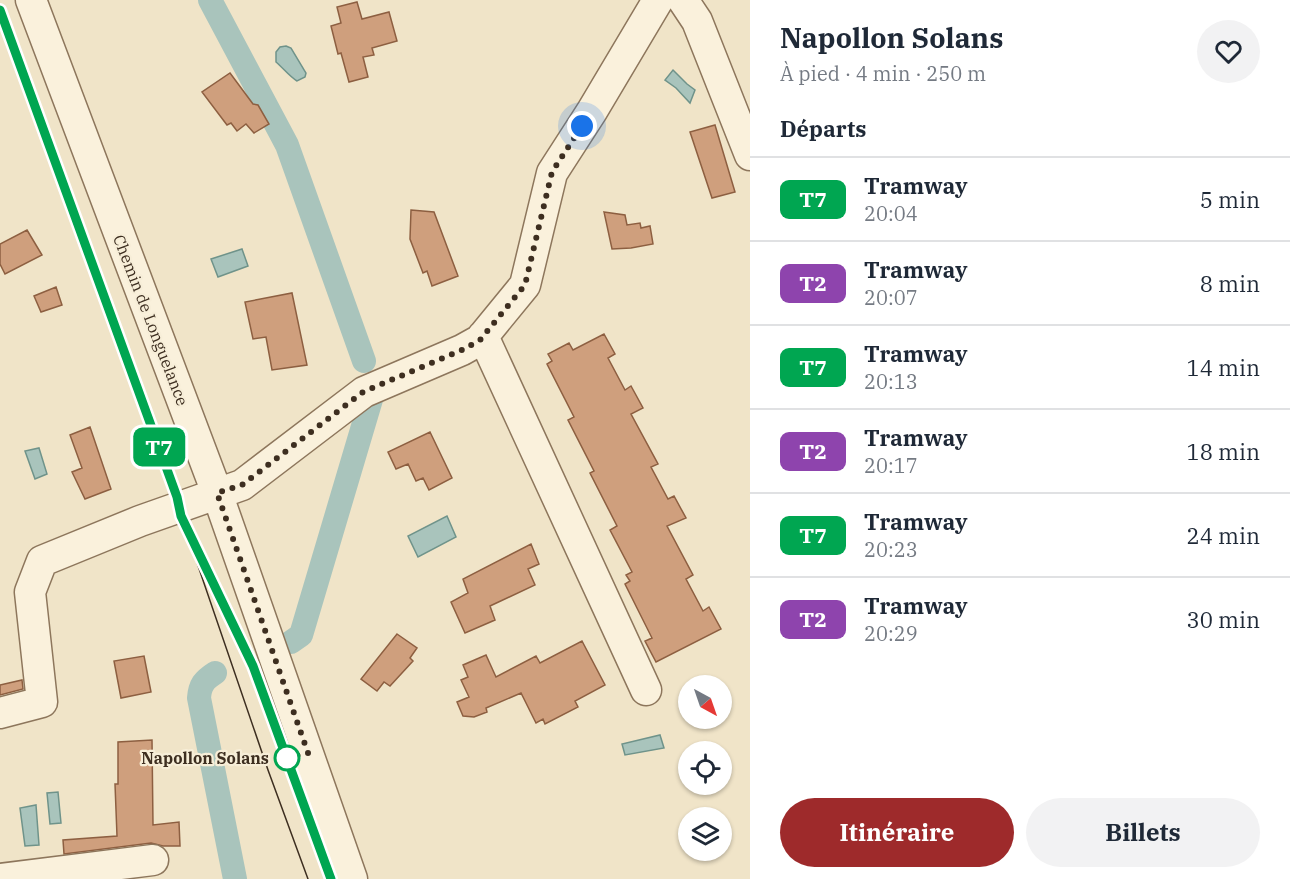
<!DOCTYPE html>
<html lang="fr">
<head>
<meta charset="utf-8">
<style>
	body { margin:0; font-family:"IBM Plex Serif",serif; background:#f2f2f3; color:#1f2937; height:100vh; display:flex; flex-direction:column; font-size:22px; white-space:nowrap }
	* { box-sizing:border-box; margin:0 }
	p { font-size:20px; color:#747a83 }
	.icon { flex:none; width:33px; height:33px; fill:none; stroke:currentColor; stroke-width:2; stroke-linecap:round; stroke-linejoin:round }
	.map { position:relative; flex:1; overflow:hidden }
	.side { display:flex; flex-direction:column; background:#fff; width:540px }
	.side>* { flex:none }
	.badge { padding:0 12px; border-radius:9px; font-size:21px; line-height:39px }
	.needle { width:39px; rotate:140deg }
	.buttons { position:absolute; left:678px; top:675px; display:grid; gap:12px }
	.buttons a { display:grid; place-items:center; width:54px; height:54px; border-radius:50%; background:#fff; box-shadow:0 2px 4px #0004; font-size:30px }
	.you { position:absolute; width:30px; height:30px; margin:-15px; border:4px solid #fff; border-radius:50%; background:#1a73e8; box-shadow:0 0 0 9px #1a73e833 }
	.map>.badge { position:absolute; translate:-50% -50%; box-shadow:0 0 0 3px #fff }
	h2 { padding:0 30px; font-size:22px; line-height:54px }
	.round { display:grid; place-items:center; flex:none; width:63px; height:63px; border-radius:32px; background:#f2f2f3 }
	.overview { display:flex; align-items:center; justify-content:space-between; height:102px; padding:0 30px }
	h1 { font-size:28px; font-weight:800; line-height:45px }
	.cta { display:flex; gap:12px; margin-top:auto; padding:12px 30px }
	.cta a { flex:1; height:69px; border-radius:36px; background:#9e2a2b; color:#fff; font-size:24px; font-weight:800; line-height:69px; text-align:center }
	.cta a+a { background:#f2f2f3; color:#1f2937 }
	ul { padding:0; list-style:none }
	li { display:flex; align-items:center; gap:18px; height:84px; padding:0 30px; border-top:2px solid #e0e1e3 }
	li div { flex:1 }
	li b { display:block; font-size:22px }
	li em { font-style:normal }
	li .badge { min-width:66px; font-weight:700; text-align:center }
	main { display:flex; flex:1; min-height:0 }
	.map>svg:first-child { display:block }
	.water { fill:#a9c4bc; stroke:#6f938a; stroke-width:1.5 }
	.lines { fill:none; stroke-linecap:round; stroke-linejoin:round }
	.canal { stroke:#a9c4bc; stroke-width:24 }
	.building { fill:#cf9f7d; stroke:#8d5f41; stroke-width:1.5 }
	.minor-casing { stroke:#8d765c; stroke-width:33 }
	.minor { stroke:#faf1dc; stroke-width:30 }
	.tram { stroke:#3d2e20; stroke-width:1.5 }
	.line-casing { stroke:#fff; stroke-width:14 }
	.line { stroke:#00a651; stroke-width:9 }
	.walk { stroke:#3d2e20; stroke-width:6; stroke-dasharray:0 10.8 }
	.stop-dot { fill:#fff; stroke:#00a651; stroke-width:3 }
	.labels { text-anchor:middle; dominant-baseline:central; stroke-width:4.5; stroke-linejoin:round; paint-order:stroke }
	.street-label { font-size:16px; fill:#3d2e20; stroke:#f7eed8 }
	.stop-label { font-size:16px; font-weight:bold; fill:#3d2e20; stroke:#f7eed8; text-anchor:end }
</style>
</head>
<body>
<main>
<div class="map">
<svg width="750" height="879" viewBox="0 0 750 879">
	<rect width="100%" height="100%" fill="#f0e4c8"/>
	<path class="water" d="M 286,46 L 291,48 L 306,73 L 305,77 L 297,81 C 290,77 283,68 276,62 L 276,52 L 280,47 Z
		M 673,70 L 687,84 L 695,90 L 690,103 L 676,88 L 665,80 Z
		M 242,249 L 248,266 L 218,277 L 211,259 Z
		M 39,448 L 47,474 L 35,479 L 25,451 Z
		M 447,516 L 456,537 L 418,557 L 408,536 Z
		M 660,735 L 664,748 L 625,755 L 622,744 Z
		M 58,792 L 61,823 L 50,824 L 47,793 Z
		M 36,805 L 39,845 L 25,846 L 20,808 Z"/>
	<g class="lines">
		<path class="canal" d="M 210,0 L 287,145 L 364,361
			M 291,642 L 301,635 L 372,396
			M 215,673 C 204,680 200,685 199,698 L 235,879"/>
	</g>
	<path class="building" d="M 357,2 L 362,19 L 389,12 L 397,41 L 372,48 L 374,55 L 363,57 L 368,77 L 349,82 L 341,53 L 338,54 L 331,26 L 341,23 L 337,7 Z
		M 230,73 L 253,104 L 258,105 L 269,124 L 254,133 L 246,124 L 237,131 L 231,123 L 227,125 L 202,92 Z
		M 715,125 L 735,192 L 712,198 L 690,132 Z
		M 411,210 L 434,212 L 458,276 L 432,286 L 427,271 L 423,273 L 410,239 Z
		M 604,212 L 625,215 L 627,225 L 640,223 L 641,228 L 650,226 L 653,244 L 631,248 L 612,249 Z
		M 27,230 L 42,255 L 5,274 L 0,264 L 0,244 Z
		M 56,287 L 62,305 L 41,312 L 34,296 Z
		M 292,293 L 307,365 L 272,370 L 266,337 L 253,339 L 245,302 Z
		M 604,334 L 615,354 L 608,358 L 625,390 L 631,386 L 643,408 L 631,414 L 658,464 L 651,467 L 668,499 L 674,496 L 686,518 L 667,526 L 693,575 L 686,579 L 703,611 L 709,607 L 721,629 L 656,662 L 645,641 L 652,638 L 625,584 L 630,581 L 626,575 L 632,572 L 610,530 L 617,526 L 590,473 L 594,471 L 568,420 L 574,417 L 547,364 L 552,361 L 548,354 L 569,343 L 573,350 Z
		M 90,427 L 111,489 L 85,499 L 72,472 L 82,468 L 70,435 Z
		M 430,432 L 452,478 L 429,490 L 423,478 L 416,481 L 408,464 L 396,469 L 388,452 Z
		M 531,544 L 539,564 L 528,569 L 535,585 L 490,606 L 495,620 L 465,633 L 451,602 L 468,593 L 463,579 Z
		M 397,634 L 417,648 L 410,658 L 413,661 L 390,686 L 384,682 L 377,691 L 361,679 Z
		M 582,641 L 605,685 L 575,701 L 578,707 L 545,724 L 543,719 L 536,723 L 521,693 L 486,708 L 487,712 L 474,717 L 463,716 L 457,702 L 469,697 L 461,680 L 468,677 L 463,665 L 486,655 L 496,677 L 536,656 L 540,663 Z
		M 144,656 L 151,692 L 121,698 L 114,661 Z
		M 22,680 L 23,689 L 0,695 L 0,685 Z
		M 152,740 L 153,825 L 179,822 L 180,846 L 163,846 L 151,843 L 64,854 L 63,840 L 117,836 L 115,784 L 118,784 L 118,742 Z"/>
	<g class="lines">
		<g class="minor-casing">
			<path id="minor" d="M 31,0 L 217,493 L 352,879
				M 683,0 L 697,21 L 750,155
				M 483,336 L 646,690
				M 0,713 L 42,702 L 30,592 L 42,561 L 140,521 L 242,485 L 364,392 L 462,350 L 480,340 L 525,285 L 552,173 L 592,111 L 658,0
				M 0,879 L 153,860"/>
		</g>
		<use href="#minor" class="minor"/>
		<path class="tram" d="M 0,10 L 177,497 L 181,516 L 268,770 L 308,879
			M 206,567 L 253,666 L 331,879"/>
	</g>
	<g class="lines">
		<g class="line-casing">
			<path id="line" d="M 0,10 L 177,497 L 181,516 L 253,666 L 331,879"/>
		</g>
		<use href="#line" class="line"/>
		<path class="walk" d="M 287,758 L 308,753 L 217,493 L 242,485 L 363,392 L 462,350 L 480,340 L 525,285 L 552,172 L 582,126"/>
	</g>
	<circle class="stop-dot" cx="287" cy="758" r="12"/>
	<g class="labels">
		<g class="street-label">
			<text transform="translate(151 320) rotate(69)">Chemin de Longuelance</text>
		</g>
		<g class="stop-label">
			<text x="269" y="758">Napollon Solans</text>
		</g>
	</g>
</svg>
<div class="buttons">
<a><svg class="needle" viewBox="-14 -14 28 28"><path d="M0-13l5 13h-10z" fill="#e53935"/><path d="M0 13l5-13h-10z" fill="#747a83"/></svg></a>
<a><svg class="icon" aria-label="locate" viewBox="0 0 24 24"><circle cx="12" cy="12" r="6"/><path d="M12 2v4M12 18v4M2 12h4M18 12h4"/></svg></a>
<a><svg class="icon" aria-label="layers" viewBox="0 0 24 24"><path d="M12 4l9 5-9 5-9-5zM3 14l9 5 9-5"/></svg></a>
</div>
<div class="you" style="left:582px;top:126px"></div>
<b class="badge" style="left:159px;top:447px;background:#00a651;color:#fff">T7</b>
</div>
<section class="side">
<div class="overview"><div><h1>Napollon Solans</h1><p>À pied · 4 min · 250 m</p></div><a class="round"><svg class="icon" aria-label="heart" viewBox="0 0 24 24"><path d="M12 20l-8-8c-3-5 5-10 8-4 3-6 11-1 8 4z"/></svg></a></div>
<h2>Départs</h2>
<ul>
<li><span class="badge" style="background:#00a651;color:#fff">T7</span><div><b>Tramway</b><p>20:04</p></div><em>5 min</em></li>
<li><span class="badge" style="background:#8e44ad;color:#fff">T2</span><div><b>Tramway</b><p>20:07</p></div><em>8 min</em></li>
<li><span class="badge" style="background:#00a651;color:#fff">T7</span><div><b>Tramway</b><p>20:13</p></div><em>14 min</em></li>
<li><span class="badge" style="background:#8e44ad;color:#fff">T2</span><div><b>Tramway</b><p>20:17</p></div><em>18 min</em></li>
<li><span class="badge" style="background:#00a651;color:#fff">T7</span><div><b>Tramway</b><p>20:23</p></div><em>24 min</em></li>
<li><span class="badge" style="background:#8e44ad;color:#fff">T2</span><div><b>Tramway</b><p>20:29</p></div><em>30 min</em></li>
</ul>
<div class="cta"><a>Itinéraire</a><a>Billets</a></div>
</section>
</main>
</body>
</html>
